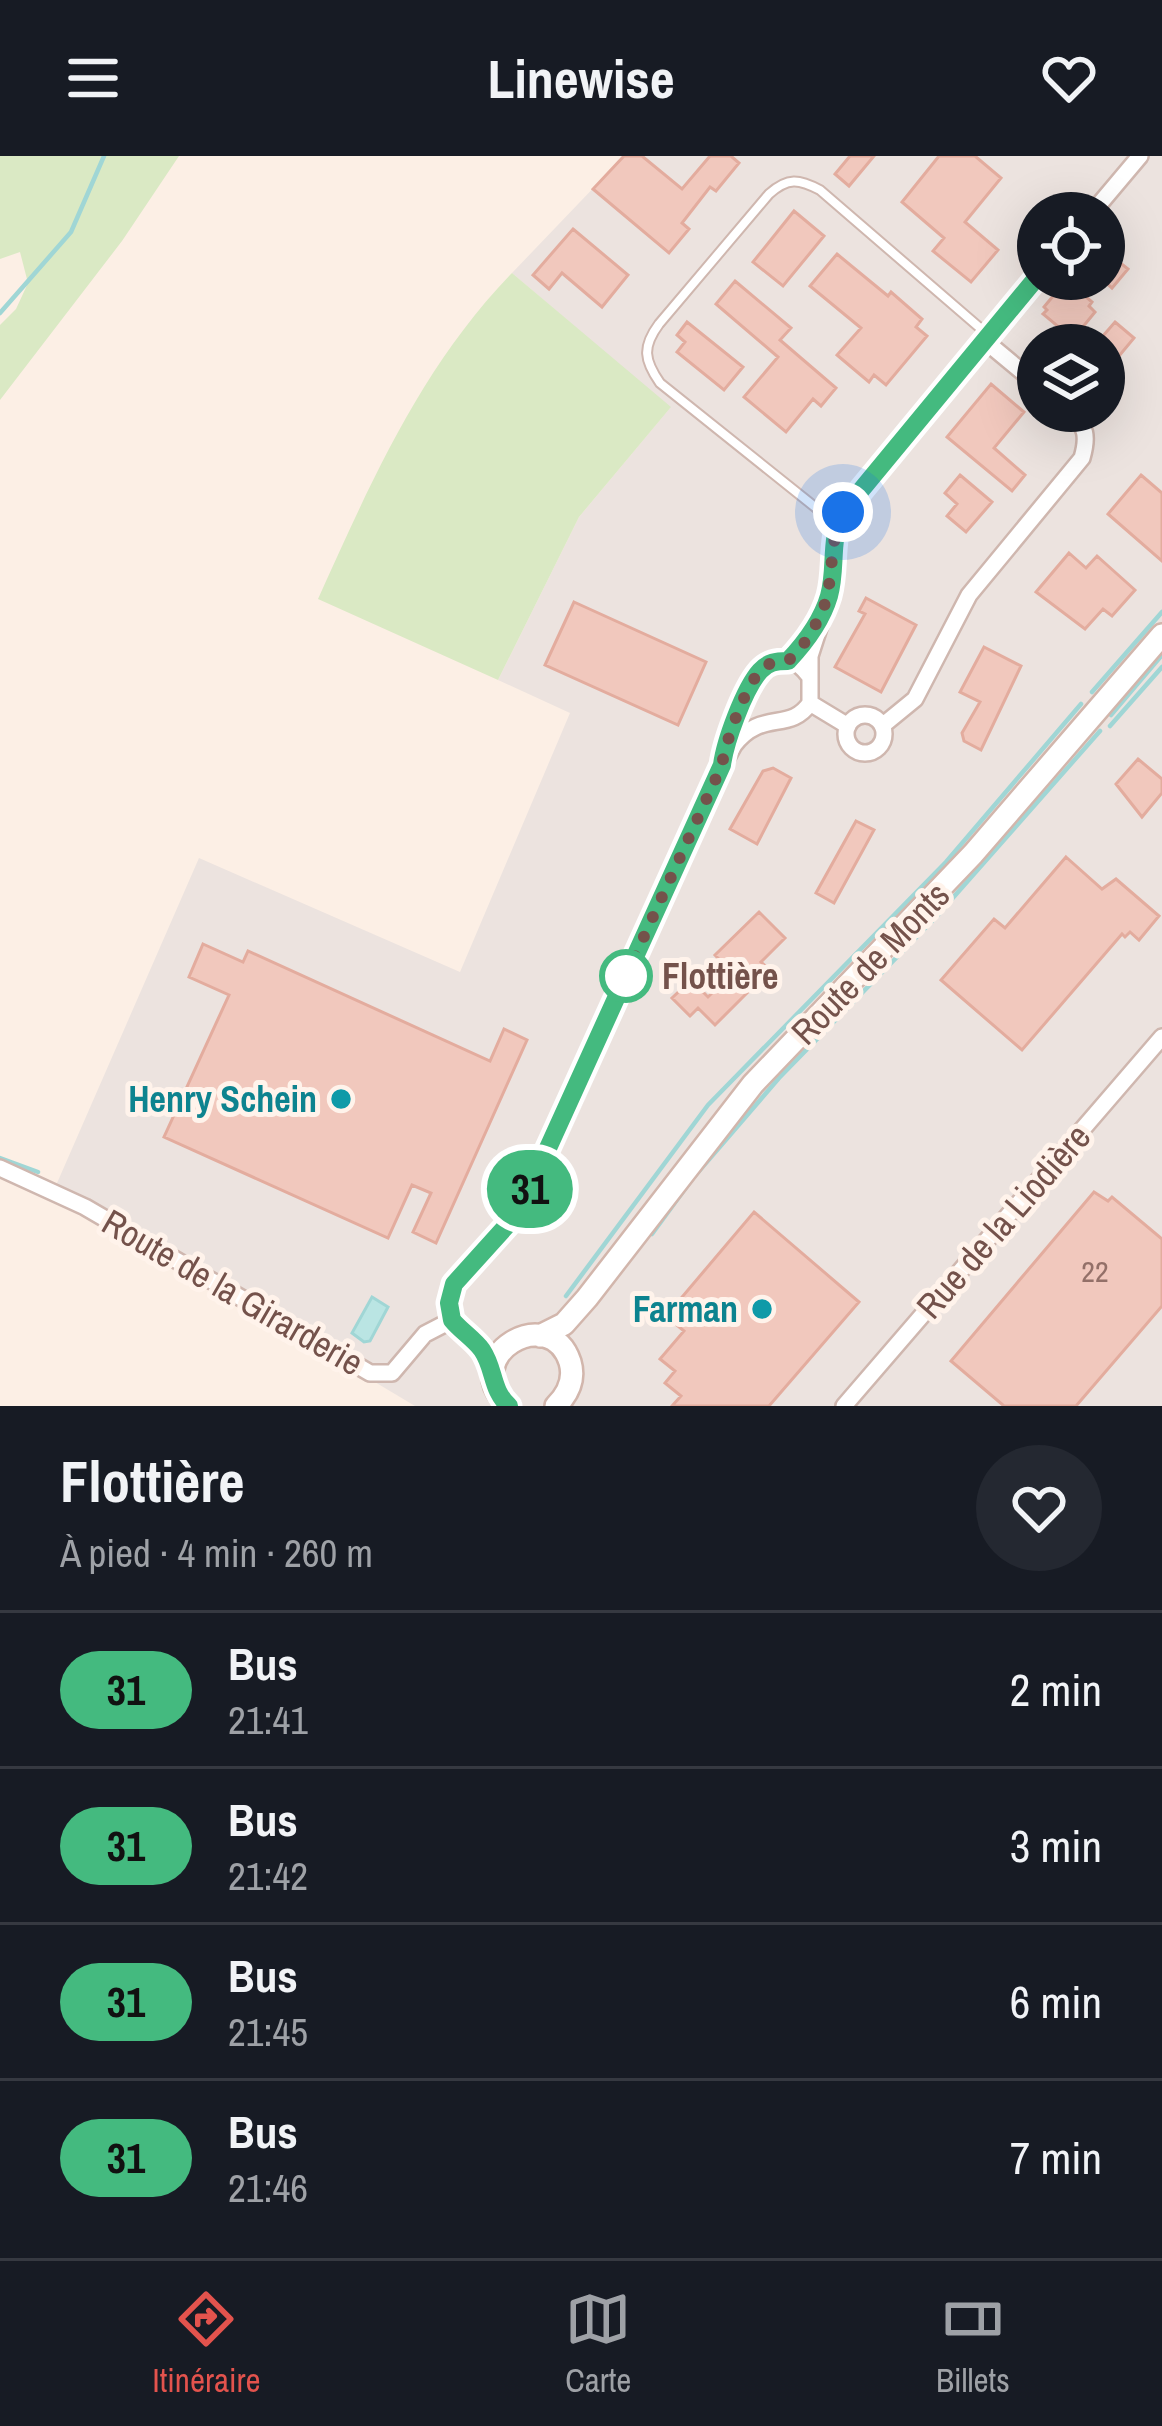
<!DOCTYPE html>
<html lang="fr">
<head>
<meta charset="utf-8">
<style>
	body { margin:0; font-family:"Archivo Narrow",sans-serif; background:#242831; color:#f1f3f6; height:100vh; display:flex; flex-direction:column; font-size:45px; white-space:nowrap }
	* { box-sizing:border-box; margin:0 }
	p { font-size:39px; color:#9ea1a6 }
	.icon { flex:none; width:66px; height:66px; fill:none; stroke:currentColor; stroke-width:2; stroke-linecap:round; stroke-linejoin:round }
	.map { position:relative; height:1250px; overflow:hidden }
	.panel { display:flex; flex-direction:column; background:#171b24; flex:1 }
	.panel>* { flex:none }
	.badge { padding:0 24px; border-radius:39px; font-size:42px; line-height:78px }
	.buttons { position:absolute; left:1017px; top:36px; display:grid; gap:24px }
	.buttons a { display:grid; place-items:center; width:108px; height:108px; border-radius:50%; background:#171b24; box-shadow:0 12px 48px #0002; font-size:60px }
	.you { position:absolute; width:60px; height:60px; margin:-30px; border:9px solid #fff; border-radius:50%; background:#1a73e8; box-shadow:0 0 0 18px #1a73e833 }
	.map>.badge { position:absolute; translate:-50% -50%; box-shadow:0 0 0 6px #fff }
	.round { display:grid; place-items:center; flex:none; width:126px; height:126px; border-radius:63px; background:#242831 }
	.head { display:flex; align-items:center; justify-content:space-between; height:204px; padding:0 60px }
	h1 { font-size:57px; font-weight:700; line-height:90px }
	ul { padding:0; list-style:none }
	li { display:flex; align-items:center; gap:36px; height:156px; padding:0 60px; border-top:3px solid #363941 }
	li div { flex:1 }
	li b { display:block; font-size:45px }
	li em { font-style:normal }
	li .badge { min-width:132px; font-weight:700; text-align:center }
	header { display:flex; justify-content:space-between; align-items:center; height:156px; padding:0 60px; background:#171b24; font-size:54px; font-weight:700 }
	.menu { display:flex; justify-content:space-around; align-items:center; height:168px; border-top:3px solid #363941; background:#171b24; font-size:33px; color:#9ea1a6 }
	.menu a { display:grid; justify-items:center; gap:6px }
	.menu .active { color:#e3534d }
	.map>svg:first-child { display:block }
	.industrial { fill:#ece3df; fill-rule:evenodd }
	.green { fill:#dae9c4 }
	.water { fill:#bae5e3; stroke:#a0d6d5; stroke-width:3 }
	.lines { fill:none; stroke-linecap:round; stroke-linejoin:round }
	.stream { stroke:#a0d6d5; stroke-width:4.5 }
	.building { fill:#f1c8bd; stroke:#e3ac9e; stroke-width:3 }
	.service-casing { stroke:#cfb7af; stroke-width:12 }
	.minor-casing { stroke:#cfb7af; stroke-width:20 }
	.secondary-casing { stroke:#d2b6ac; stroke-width:26 }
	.service { stroke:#fff; stroke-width:8 }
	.minor { stroke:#fff; stroke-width:15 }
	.secondary { stroke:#fff; stroke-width:21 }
	.line-casing { stroke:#fff; stroke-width:27 }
	.line { stroke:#44ba7f; stroke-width:18 }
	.walk { stroke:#74524b; stroke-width:12; stroke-dasharray:0 21.6 }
	.stop-dot { fill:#fff; stroke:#44ba7f; stroke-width:6 }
	.culture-dot { fill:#0f9aa8; stroke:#fff3eb; stroke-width:4.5 }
	.labels { text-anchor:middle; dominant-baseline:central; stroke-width:10; stroke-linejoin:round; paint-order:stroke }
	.number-label { font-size:30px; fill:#937068 }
	.street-label { font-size:36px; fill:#74524b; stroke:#fff3eb }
	.stop-label { font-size:36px; font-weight:bold; fill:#74524b; stroke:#fff3eb; text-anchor:start }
	.culture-label { font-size:36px; font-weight:bold; fill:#0d838f; stroke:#fff3eb; text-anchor:end }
</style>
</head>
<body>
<header><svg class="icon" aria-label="menu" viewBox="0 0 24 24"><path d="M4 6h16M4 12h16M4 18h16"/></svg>Linewise<svg class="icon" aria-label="heart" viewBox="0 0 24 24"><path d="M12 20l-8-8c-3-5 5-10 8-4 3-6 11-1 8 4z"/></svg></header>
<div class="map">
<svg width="1162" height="1250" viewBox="0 0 1162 1250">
	<rect width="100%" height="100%" fill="#fcefe5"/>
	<path class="industrial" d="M 624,0 L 1162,0 L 1162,1250 L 415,1250 L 54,1034 L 199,702 L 460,816 L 570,557 L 498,524 L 579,361 L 670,252 L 512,117 ZM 1038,57 L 1104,57 L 1104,123 L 1038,123 ZM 1038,189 L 1104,189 L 1104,255 L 1038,255 Z"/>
	<path class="green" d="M 0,0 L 179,0 L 122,85 L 0,244 L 0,169 L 16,153 L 28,127 L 20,96 L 0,103 Z
		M 512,117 L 671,251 L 579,361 L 498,524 L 318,443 C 371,326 421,211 512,117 Z"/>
	<path class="water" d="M 372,1141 L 388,1151 L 370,1185 L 364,1186 L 352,1177 Z"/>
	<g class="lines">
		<path class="stream" d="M 0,157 L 71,76 L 104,0
			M 1092,536 L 1162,456
			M 1111,559 L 1162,499
			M 1110,570 L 1162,511
			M 0,1002 L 38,1016
			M 652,1078 L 693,1022 L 779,922 L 936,761 L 1100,575
			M 566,1140 L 708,949 L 946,706 L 1081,548"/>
	</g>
	<path class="building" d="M 624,0 L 642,0 L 682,33 L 710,0 L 731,0 L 739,7 L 716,35 L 710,31 L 682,67 L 689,73 L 669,97 L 593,33 Z
		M 850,0 L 874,0 L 849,30 L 835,18 Z
		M 939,0 L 975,0 L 1001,22 L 965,66 L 998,94 L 971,126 L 933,95 L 944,82 L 902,46 Z
		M 794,55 L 824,80 L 783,130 L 753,106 Z
		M 573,73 L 628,119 L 602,151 L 562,117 L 549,133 L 533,119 Z
		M 1104,94 L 1128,113 L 1112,132 L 1104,125 Z
		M 837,98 L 888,140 L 891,136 L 922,163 L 916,171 L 927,180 L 886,229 L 874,219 L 869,226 L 837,199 L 861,172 L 810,130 Z
		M 735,125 L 791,172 L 780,184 L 836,232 L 821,250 L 813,243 L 786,276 L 744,241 L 778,201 L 716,148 Z
		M 1070,127 L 1092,146 L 1089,150 L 1095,156 L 1073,183 L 1043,158 L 1047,154 L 1044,151 L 1059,133 L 1062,136 Z
		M 687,166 L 743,211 L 724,234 L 677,196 L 685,186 L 677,179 Z
		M 1115,166 L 1134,182 L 1104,218 L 1104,189 L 1095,189 Z
		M 991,228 L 1024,256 L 994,292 L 1025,319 L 1012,335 L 947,281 Z
		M 960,319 L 992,346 L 966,376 L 947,360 L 957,348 L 945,337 Z
		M 1141,319 L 1162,337 L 1162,405 L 1108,358 Z
		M 1069,397 L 1086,412 L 1097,400 L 1135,434 L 1112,460 L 1103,453 L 1085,473 L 1036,436 Z
		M 866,442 L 916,469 L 881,536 L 835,511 L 865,458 L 859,455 Z
		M 574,446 L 706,506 L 678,569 L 545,509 Z
		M 984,491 L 1021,510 L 981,594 L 964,585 L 962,577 L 980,546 L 960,536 Z
		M 1138,603 L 1162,623 L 1162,637 L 1142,661 L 1116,628 Z
		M 773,612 L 791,622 L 757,688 L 730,673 L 763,615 Z
		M 856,665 L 874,674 L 834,747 L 816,737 Z
		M 1066,701 L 1102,733 L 1116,723 L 1159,760 L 1139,784 L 1130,776 L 1125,781 L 1122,778 L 1022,894 L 941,824 L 994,763 L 1005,772 Z
		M 759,756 L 785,782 L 761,806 L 770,814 L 715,869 L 698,852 L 690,860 L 672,842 L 691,824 L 708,841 L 732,817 L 715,799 Z
		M 203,788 L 243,806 L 248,795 L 490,905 L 504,873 L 527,884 L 436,1087 L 413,1076 L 431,1037 L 412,1029 L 388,1082 L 164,981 L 229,839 L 189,821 Z
		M 1094,1036 L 1108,1045 L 1112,1041 L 1162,1083 L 1162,1150 L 1076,1250 L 1004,1250 L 951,1205 Z
		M 754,1056 L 859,1146 L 769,1250 L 672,1250 L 681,1240 L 665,1227 L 675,1215 L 660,1203 L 684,1175 L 666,1160 Z"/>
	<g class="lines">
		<g class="service-casing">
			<path id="service" d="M 838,366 L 825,359 L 660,227 C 644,204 642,191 659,168 L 769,38 C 788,21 799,23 820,34 L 987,178"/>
		</g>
		<g class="minor-casing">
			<path id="minor" d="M 1092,57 L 1140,0
				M 984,184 L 1038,229
				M 810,547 L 848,570
				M846 578a19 19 0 1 1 38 0a19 19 0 1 1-38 0Z
				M 882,570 L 915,543 L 969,439 L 1082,302 C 1088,281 1087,270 1069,255
				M 726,589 C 739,560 767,464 810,521
				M 0,1012 L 85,1051 L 370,1217 L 392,1217 L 425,1178 L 452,1164
				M 493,1214 L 479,1190 L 452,1164 C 439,1113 500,1092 520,1054 C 600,904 651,738 734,589 C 761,553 790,577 810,547 L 810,500 L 829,441 L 832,388 L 843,356 L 1038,121
				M 844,1250 L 1162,881"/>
		</g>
		<g class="secondary-casing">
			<path id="secondary" d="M 540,1180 L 564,1168 L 587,1142 L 753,928 L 973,698 L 1162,479
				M 509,1250 C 455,1200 550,1145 570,1206 C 575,1223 568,1238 556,1250"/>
		</g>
		<use href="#service" class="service"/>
		<use href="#minor" class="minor"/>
		<use href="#secondary" class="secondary"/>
	</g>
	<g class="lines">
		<g class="line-casing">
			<path id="line" d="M 509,1250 C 491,1234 495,1213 482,1194 C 474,1183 461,1175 452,1164 L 449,1147 L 454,1128 L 519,1056 L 722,609 C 725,586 744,533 760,515 C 768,506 776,505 788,505 C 805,487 822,464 829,440 C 837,411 829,385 843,356 L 1038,120"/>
		</g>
		<use href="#line" class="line"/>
		<path class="walk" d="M 626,820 L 722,609 C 725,587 746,528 762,513 C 771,504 779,508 788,504 C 799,499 811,476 817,466 C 837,431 826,392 843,356"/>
	</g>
	<circle class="stop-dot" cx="626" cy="820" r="24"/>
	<g class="culture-dot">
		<circle cx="341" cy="943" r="12"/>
		<circle cx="762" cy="1153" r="12"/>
	</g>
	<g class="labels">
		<g class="number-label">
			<text x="1095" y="1115">22</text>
		</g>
		<g class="street-label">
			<text transform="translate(870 807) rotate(-46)">Route de Monts</text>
			<text transform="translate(1003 1065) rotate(-49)">Rue de la Liodière</text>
			<text transform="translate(233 1136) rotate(30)">Route de la Girarderie</text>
		</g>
		<g class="stop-label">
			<text x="662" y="820">Flottière</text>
		</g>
		<g class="culture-label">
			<text x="317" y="943">Henry Schein</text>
			<text x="738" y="1153">Farman</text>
		</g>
	</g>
</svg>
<div class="buttons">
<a><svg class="icon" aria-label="locate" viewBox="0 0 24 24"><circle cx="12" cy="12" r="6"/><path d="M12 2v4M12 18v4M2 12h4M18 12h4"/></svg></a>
<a><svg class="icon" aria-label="layers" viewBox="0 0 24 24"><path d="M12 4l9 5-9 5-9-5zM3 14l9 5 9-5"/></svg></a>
</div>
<div class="you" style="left:843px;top:356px"></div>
<b class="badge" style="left:530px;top:1033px;background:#44ba7f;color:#111">31</b>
</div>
<section class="panel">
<div class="head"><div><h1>Flottière</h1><p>À pied · 4 min · 260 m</p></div><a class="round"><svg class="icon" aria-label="heart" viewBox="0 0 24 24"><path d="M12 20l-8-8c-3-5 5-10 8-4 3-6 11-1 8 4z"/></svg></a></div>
<ul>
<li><span class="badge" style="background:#44ba7f;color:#111">31</span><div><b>Bus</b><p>21:41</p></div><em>2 min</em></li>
<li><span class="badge" style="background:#44ba7f;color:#111">31</span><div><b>Bus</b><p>21:42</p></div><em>3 min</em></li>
<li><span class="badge" style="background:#44ba7f;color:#111">31</span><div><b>Bus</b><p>21:45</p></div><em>6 min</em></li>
<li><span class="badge" style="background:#44ba7f;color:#111">31</span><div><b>Bus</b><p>21:46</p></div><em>7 min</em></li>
</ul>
</section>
<nav class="menu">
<a class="active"><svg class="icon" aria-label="directions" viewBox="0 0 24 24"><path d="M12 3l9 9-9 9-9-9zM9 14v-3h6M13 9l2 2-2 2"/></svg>Itinéraire</a>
<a><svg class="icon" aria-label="map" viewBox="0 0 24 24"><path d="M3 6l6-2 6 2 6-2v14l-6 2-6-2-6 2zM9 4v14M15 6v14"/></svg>Carte</a>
<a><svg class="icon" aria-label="tickets" viewBox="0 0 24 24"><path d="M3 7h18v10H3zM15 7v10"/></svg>Billets</a>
</nav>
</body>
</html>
